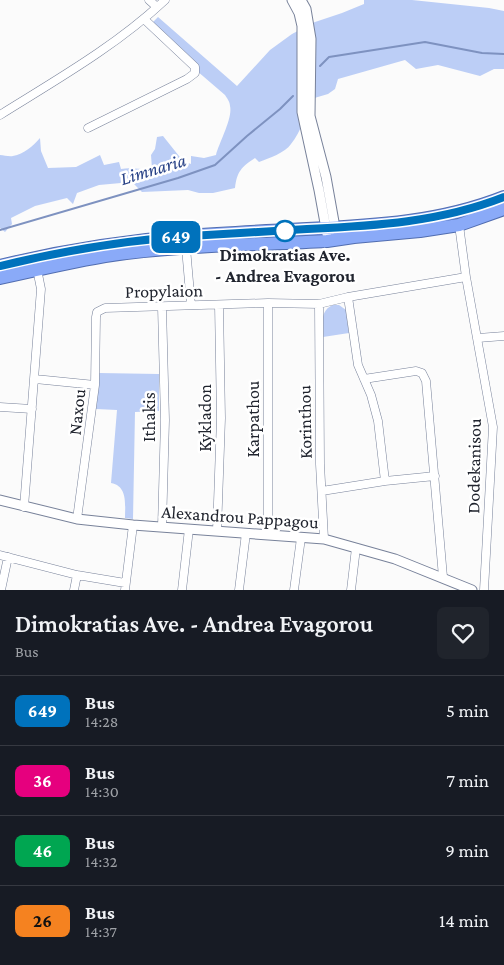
<!DOCTYPE html>
<html lang="en">
<head>
<meta charset="utf-8">
<style>
	body { margin:0; font-family:"Crimson Pro",serif; background:#20242c; color:#f1f3f6; height:100vh; display:flex; flex-direction:column; font-size:19px; white-space:nowrap }
	* { box-sizing:border-box; margin:0 }
	p { font-size:16px; color:#9ea1a6 }
	.icon { flex:none; width:28px; height:28px; fill:none; stroke:currentColor; stroke-width:2; stroke-linecap:round; stroke-linejoin:round }
	.map { position:relative; height:590px; overflow:hidden }
	.details { display:flex; flex-direction:column; background:#171b24; flex:1 }
	.details>* { flex:none }
	.badge { padding:0 10px; border-radius:8px; font-size:18px; line-height:32px }
	.map>.badge { position:absolute; translate:-50% -50%; box-shadow:0 0 0 2px #fff }
	.round { display:grid; place-items:center; flex:none; width:52px; height:52px; border-radius:8px; background:#20242c }
	.headline { display:flex; align-items:center; justify-content:space-between; height:85px; padding:0 15px }
	h1 { font-size:24px; font-weight:600; line-height:38px }
	ul { padding:0; list-style:none }
	li { display:flex; align-items:center; gap:15px; height:70px; padding:0 15px; border-top:1px solid #363941 }
	li div { flex:1 }
	li b { display:block; font-size:19px }
	li em { font-style:normal }
	li .badge { min-width:55px; font-weight:700; text-align:center }
	.map>svg:first-child { display:block }
	.green { fill:#bccef6 }
	.lines { fill:none; stroke-linecap:round; stroke-linejoin:round }
	.stream { stroke:#7e92c0; stroke-width:2 }
	.minor-casing { stroke:#78829a; stroke-width:9 }
	.tertiary-casing { stroke:#78829a; stroke-width:11 }
	.trunk-casing { stroke:#516db0; stroke-width:14 }
	.minor { stroke:#fff; stroke-width:8 }
	.tertiary { stroke:#fff; stroke-width:9 }
	.trunk { stroke:#8aaaf8; stroke-width:12 }
	.line-casing { stroke:#fff; stroke-width:11 }
	.line { stroke:#0072bc; stroke-width:8 }
	.stop-dot { fill:#fff; stroke:#0072bc; stroke-width:2.5 }
	.labels { text-anchor:middle; dominant-baseline:central; stroke-width:5; stroke-linejoin:round; paint-order:stroke }
	.stop-label { font-size:18px; font-weight:bold; fill:#20242e; stroke:#fff }
	.street-label { font-size:18px; fill:#20242e; stroke:#fff }
	.water-label { font-size:19px; font-style:italic; fill:#264085; stroke:#fff }
</style>
</head>
<body>
<div class="map">
<svg width="504" height="590" viewBox="0 0 504 590">
	<rect width="100%" height="100%" fill="#fbfbfb"/>
	<path class="green" d="M 364,0 L 412,0 L 489,8 L 504,11 L 504,69 L 494,69 L 480,76 L 438,65 L 416,69 L 405,60 L 338,79 L 335,89 L 328,94 L 311,99 C 306,114 301,132 291,144 C 285,153 269,158 259,162 L 255,158 C 241,167 237,172 235,188 L 213,193 L 199,193 L 188,190 L 142,192 L 132,182 L 99,185 L 77,193 L 73,204 L 67,198 L 35,206 L 11,218 L 12,224 L 5,232 L 0,228 L 0,155 C 4,155 9,157 13,156 C 24,154 33,146 40,138 L 41,151 L 48,168 L 76,167 L 100,155 L 104,165 L 119,162 L 121,169 C 132,167 141,170 152,169 L 151,155 L 155,149 L 157,137 L 163,136 L 183,161 L 191,164 L 191,156 L 204,158 L 216,155 C 219,143 233,118 230,106 C 230,102 227,98 225,95 L 147,28 L 158,17 L 237,86 L 270,50 L 292,34 L 315,22 L 342,13 L 364,4 Z
		M 333,305 L 339,305 L 346,310 L 349,333 L 323,337 C 323,324 319,311 333,305 Z
		M 99,373 L 159,374 L 159,411 L 135,412 L 133,519 L 125,518 C 125,505 128,486 111,483 L 117,410 L 96,409 Z"/>
	<g class="lines">
		<path class="stream" d="M 320,66 L 329,57 L 425,42 L 482,53 L 504,54
			M 0,230 L 178,178 L 215,165 L 247,136 L 280,109 L 293,96"/>
		<g class="minor-casing">
			<path id="minor" d="M 149,0 L 157,7
				M 0,115 C 56,80 116,46 165,0
				M 88,128 L 187,79 L 195,73 L 195,67 L 144,19
				M 459,225 L 466,277 L 493,427 L 484,590
				M 186,248 L 191,305
				M 348,297 L 358,365 L 371,395 L 378,421 L 385,481
				M 319,304 L 320,464 L 324,539
				M 162,307 L 165,420 L 162,527
				M 478,338 L 504,336
				M 35,379 L 95,385
				M 364,379 L 416,371 L 422,373 L 426,381 L 443,577
				M 0,407 L 32,409
				M 322,491 L 385,481 L 435,476
				M 24,507 L 41,289 L 37,269
				M 77,519 L 95,385 L 96,317 L 97,312 L 105,308 L 268,303 L 319,304 L 348,297 L 466,277
				M 217,531 L 221,418 L 219,305
				M 268,535 L 268,303
				M 0,555 L 77,575 L 125,583
				M 1,590 L 8,557
				M 74,590 L 77,575
				M 125,590 L 133,525
				M 182,590 L 189,529
				M 239,590 L 246,533
				M 294,590 L 301,538
				M 351,590 L 356,548"/>
		</g>
		<g class="tertiary-casing">
			<path id="tertiary" d="M 292,0 L 299,13 L 302,26 L 302,112 L 319,190 L 327,234
				M 301,0 L 306,9 L 311,39 L 310,116 L 326,177 L 336,233
				M 0,500 L 77,519 L 133,525 L 324,539 L 395,559 L 472,590"/>
		</g>
		<g class="trunk-casing">
			<path id="trunk" d="M 0,266 C 61,251 124,241 187,236 C 227,233 267,231 307,229 C 375,226 441,222 504,197
				M 0,278 C 35,270 70,262 105,256 C 178,245 253,245 327,241 L 354,237 L 420,231 L 459,225 L 504,209"/>
		</g>
		<use href="#minor" class="minor"/>
		<use href="#tertiary" class="tertiary"/>
		<use href="#trunk" class="trunk"/>
	</g>
	<g class="lines">
		<g class="line-casing">
			<path id="line" d="M 0,266 C 62,251 127,240 190,236 C 229,234 268,231 307,229 C 375,226 441,222 504,197"/>
		</g>
		<use href="#line" class="line"/>
	</g>
	<circle class="stop-dot" cx="285" cy="231" r="10"/>
	<g class="labels">
		<g class="stop-label">
			<text x="285" y="255">Dimokratias Ave.<tspan x="285" dy="21">- Andrea Evagorou</tspan></text>
		</g>
		<g class="street-label">
			<text transform="translate(164 291) rotate(-1)">Propylaion</text>
			<text transform="translate(77 412) rotate(-84)">Naxou</text>
			<text transform="translate(149 417) rotate(-90)">Ithakis</text>
			<text transform="translate(205 418) rotate(-90)">Kykladon</text>
			<text transform="translate(253 419) rotate(-90)">Karpathou</text>
			<text transform="translate(305 422) rotate(-91)">Korinthou</text>
			<text transform="translate(474 466) rotate(-89)">Dodekanisou</text>
			<text transform="translate(240 517) rotate(4)">Alexandrou Pappagou</text>
		</g>
		<g class="water-label">
			<text transform="translate(153 169) rotate(-17)">Limnaria</text>
		</g>
	</g>
</svg>
<b class="badge" style="left:176px;top:237px;background:#0072bc;color:#fff">649</b>
</div>
<section class="details">
<div class="headline"><div><h1>Dimokratias Ave. - Andrea Evagorou</h1><p>Bus</p></div><a class="round"><svg class="icon" aria-label="heart" viewBox="0 0 24 24"><path d="M12 20l-8-8c-3-5 5-10 8-4 3-6 11-1 8 4z"/></svg></a></div>
<ul>
<li><span class="badge" style="background:#0072bc;color:#fff">649</span><div><b>Bus</b><p>14:28</p></div><em>5 min</em></li>
<li><span class="badge" style="background:#e6007e;color:#fff">36</span><div><b>Bus</b><p>14:30</p></div><em>7 min</em></li>
<li><span class="badge" style="background:#00a651;color:#fff">46</span><div><b>Bus</b><p>14:32</p></div><em>9 min</em></li>
<li><span class="badge" style="background:#f58220;color:#111">26</span><div><b>Bus</b><p>14:37</p></div><em>14 min</em></li>
</ul>
</section>
</body>
</html>
